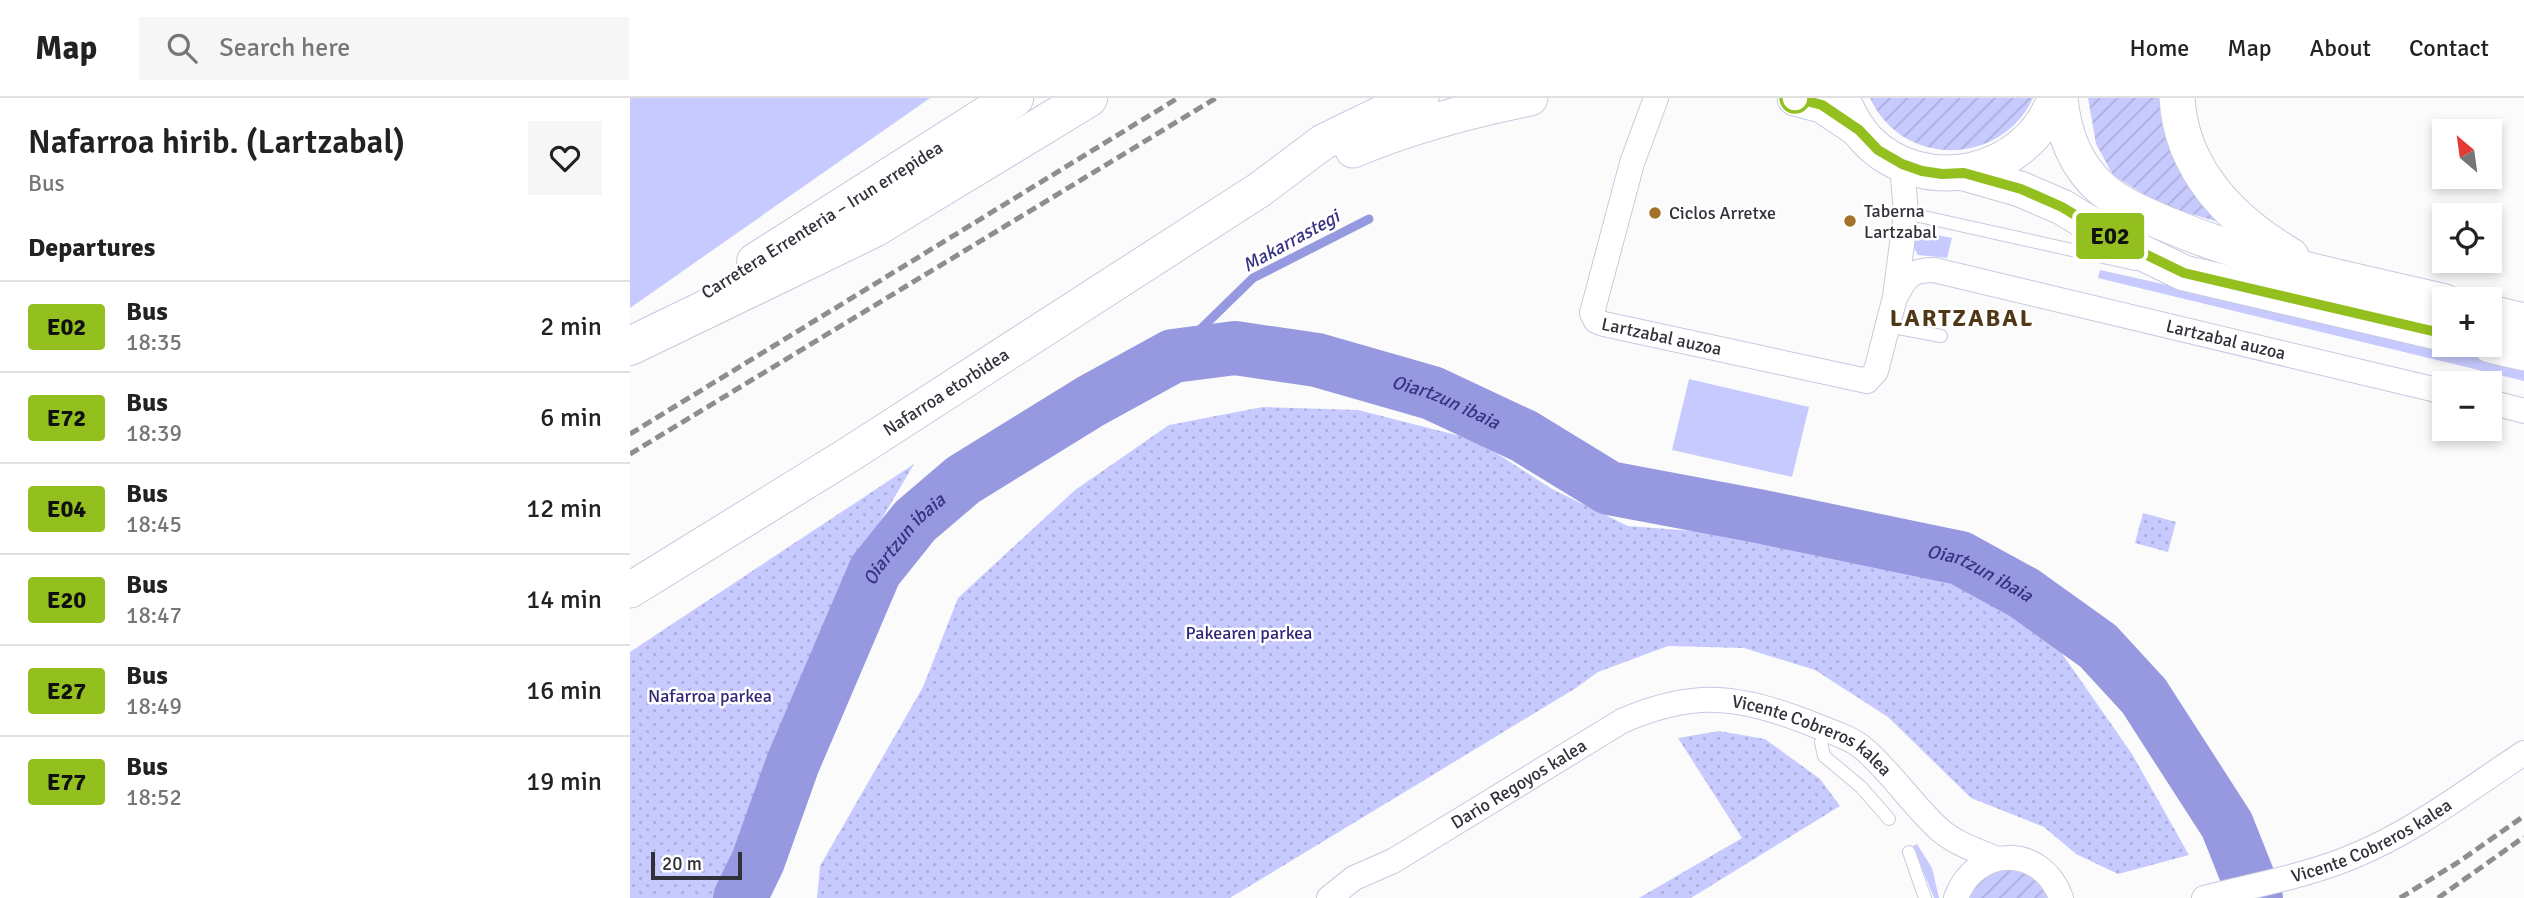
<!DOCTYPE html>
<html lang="en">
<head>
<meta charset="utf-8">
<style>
	body { margin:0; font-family:Signika,sans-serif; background:#f6f6f6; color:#222; height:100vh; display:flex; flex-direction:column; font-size:26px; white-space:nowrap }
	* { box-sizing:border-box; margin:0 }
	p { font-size:23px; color:#767676 }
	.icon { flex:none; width:38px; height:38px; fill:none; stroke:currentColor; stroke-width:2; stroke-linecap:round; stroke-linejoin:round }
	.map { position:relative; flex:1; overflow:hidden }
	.details { display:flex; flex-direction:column; background:#fff; width:630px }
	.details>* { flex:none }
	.badge { padding:0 14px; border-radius:5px; font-size:24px; line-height:46px }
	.needle { width:46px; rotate:331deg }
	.fabs { position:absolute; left:1802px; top:21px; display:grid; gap:14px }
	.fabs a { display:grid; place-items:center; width:70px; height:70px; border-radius:0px; background:#fff; box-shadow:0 4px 10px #0003; font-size:35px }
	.scale { position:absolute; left:21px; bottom:18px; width:91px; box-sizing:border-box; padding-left:7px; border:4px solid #31313a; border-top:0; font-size:19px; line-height:24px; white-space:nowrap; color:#31313a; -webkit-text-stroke:5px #fff; paint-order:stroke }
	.map>.badge { position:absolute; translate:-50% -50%; box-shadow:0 0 0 4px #fff }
	h2 { padding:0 28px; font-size:26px; line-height:63px }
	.round { display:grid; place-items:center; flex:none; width:74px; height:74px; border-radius:0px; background:#f6f6f6 }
	.headline { display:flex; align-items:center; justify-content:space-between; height:119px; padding:0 28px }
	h1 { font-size:33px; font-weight:600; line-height:52px }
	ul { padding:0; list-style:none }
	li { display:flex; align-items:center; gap:21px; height:91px; padding:0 28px; border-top:2px solid #e0e0e0 }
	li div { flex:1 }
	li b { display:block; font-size:26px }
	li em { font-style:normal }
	li .badge { min-width:77px; font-weight:700; text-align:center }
	header { display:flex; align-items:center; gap:42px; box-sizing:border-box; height:98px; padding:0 35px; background:#fff; border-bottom:2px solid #e0e0e0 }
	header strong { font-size:33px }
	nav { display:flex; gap:38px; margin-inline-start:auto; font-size:24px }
	.search { width:490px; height:63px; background:#f6f6f6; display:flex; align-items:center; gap:18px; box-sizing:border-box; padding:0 24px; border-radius:0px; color:#767676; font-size:26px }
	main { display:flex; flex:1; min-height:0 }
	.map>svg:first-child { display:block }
	.grass { fill:#c7cafe }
	.park { fill:url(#park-dots) }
	.garden { fill:url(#garden-furrows) }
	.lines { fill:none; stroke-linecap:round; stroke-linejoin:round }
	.stream { stroke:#9699e0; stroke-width:9 }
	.river { stroke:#9699e0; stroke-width:54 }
	.lane-casing { stroke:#c7c9e0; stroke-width:14 }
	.street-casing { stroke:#c7c9e0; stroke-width:26 }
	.secondary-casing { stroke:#c7c9e0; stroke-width:37 }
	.primary-casing { stroke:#c7c9e0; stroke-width:40 }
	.lane { stroke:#fff; stroke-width:12 }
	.street { stroke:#fff; stroke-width:24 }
	.secondary { stroke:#fff; stroke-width:35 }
	.primary { stroke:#fff; stroke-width:38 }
	.rail { stroke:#8d8d92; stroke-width:5; stroke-dasharray:10 5; stroke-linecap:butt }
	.line-casing { stroke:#fff; stroke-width:16 }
	.line { stroke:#93c01f; stroke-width:10 }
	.stop-dot { fill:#fff; stroke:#93c01f; stroke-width:3.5 }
	.poi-dot { fill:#a47128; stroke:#fff; stroke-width:2.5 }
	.labels { text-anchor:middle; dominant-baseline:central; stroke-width:5; stroke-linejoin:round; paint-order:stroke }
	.poi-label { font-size:18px; fill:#31313a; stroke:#fff; text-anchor:start }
	.street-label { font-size:18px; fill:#31313a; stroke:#fff }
	.park-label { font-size:18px; fill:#312779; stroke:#fff }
	.water-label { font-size:19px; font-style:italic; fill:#393184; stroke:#fff }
	.district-label { font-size:24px; font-weight:bold; letter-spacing:2px; fill:#503715; stroke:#fff }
</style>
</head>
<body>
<header>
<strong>Map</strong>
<div class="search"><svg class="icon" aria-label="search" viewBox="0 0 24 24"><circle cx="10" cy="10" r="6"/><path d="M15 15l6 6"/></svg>Search here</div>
<nav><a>Home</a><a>Map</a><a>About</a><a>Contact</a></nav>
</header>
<main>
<section class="details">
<div class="headline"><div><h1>Nafarroa hirib. (Lartzabal)</h1><p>Bus</p></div><a class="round"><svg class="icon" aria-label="heart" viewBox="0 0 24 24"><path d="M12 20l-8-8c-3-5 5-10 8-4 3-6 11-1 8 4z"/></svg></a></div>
<h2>Departures</h2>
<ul>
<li><span class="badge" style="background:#93c01f;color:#111">E02</span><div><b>Bus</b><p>18:35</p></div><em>2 min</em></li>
<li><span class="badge" style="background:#93c01f;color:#111">E72</span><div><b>Bus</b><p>18:39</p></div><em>6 min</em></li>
<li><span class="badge" style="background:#93c01f;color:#111">E04</span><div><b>Bus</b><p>18:45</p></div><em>12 min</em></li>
<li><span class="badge" style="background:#93c01f;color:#111">E20</span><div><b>Bus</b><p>18:47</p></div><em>14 min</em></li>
<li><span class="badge" style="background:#93c01f;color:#111">E27</span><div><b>Bus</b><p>18:49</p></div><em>16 min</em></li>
<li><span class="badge" style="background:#93c01f;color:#111">E77</span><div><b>Bus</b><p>18:52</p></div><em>19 min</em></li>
</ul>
</section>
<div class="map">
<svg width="1894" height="800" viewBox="0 0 1894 800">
	<defs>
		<pattern id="park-dots" width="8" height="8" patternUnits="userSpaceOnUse" patternTransform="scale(1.75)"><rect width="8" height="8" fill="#c7cafe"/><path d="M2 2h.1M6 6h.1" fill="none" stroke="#abaeda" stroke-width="1.8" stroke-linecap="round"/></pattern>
		<pattern id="garden-furrows" width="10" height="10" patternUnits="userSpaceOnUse" patternTransform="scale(1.75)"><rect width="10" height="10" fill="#c7cafe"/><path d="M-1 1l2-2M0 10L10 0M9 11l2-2" fill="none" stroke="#abaeda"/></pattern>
	</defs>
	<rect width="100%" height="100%" fill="#fbfbfb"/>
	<path class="grass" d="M 0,0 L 300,0 L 0,210 Z
		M 1286,133 L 1322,140 L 1317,160 L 1288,157 L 1284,150 Z
		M 1470,172 L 1894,267 L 1894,283 L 1468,180 Z
		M 1059,281 L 1179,309 L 1162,379 L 1042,352 Z
		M 1287,746 L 1302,770 L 1309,800 L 1304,800 L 1283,748 Z"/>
	<path class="park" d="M 633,309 L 728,312 L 846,342 L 922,391 L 998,428 L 1102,436 L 1187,449 L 1308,477 L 1417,534 L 1502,656 L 1559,757 L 1488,776 L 1446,756 L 1414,729 L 1341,700 L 1258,619 L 1185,572 L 1114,550 L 1038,548 L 968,574 L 946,590 L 600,800 L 187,800 L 190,768 L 293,589 L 328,500 L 445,392 L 539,327 Z
		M 284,366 L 220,475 L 156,626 L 92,800 L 0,800 L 0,554 Z
		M 1513,415 L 1546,424 L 1538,454 L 1505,445 Z
		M 1089,633 L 1135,641 L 1190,681 L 1210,708 L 1061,800 L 1009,800 L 1112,740 L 1048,640 Z"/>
	<path class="garden" d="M 1240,0 L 1403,0 C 1371,69 1272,70 1240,0 Z
		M 1458,0 L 1537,0 L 1595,126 L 1531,107 L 1483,77 L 1466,46 Z
		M 1372,772 C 1395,772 1407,780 1418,800 L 1340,800 C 1347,784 1356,778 1372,772 Z"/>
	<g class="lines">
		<path class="stream" d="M 543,258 L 623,180 L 739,121"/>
		<path class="river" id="s1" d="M 110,800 L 128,763 L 163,665 L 245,473 L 285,423 L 333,382 L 461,303 L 543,258 L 605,250 L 687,262 L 802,295 L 894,338 L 979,390 L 1128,418 L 1330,460 L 1394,495 L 1468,548 L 1514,598 L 1597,727 L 1626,800"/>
		<g class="lane-casing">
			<path id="lane" d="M 1276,115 L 1505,166
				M 1258,228 L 1311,238
				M 1197,632 L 1191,644 L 1194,658 L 1231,689 L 1259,721
				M 1279,754 L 1295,800"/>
		</g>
		<g class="street-casing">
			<g id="street">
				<path id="s2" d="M 1026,0 L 1002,65 L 962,215 L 966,223 L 974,226 L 1237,283 L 1246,273 L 1265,199 L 1276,115 L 1272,66"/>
				<path id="s3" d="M 1266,198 C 1276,178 1281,172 1304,172 L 1815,294"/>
				<path d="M 1860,304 L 1894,313"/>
				<path id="s4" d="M 699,800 L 724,780 L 763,763 L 992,623 C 1066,591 1109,598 1182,626 C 1198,633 1221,639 1234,651 C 1263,676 1284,709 1310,732 C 1326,746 1348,753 1367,761"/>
				<path d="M 1326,800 C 1345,747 1412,746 1431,800"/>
				<path id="s5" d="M 1574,800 C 1624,787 1677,778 1724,758 C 1785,733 1839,691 1894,655"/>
			</g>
		</g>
		<g class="secondary-casing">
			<g id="secondary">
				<path d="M 1165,0 L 1192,7 L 1229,32"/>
				<path d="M 1212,0 C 1218,15 1225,29 1236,41 C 1293,101 1398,78 1425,0"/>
				<path d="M 1430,0 C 1433,34 1445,67 1471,90 C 1491,108 1517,118 1541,128 C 1629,165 1723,182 1815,204"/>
				<path d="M 1547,0 C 1551,72 1602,123 1661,158"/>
				<path d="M 723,52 C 780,28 840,12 900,0"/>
				<path d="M 1334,75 L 1390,91 L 1432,109 L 1488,143 L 1554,175 L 1815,236"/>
				<path d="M 1860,215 L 1894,223"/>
				<path d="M 1860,247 L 1894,255"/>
				<path id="s6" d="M 0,492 L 220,356 L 629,92 L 693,44 L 759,12 L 791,0"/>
			</g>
		</g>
		<g class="primary-casing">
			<path id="primary" d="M 126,164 L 384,0
				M 0,248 L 244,130 L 458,0"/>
		</g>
		<use href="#lane" class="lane"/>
		<use href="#street" class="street"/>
		<use href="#secondary" class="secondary"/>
		<use href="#primary" class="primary"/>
		<path class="rail" d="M 0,336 L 548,0
			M 0,356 L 586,0
			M 1770,800 L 1827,765 L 1894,718
			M 1808,800 L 1894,739"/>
	</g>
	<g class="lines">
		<g class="line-casing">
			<path id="line" d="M 1165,0 L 1192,7 L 1229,32 L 1248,52 L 1272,66 L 1292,73 L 1312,76 L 1334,75 L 1391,91 L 1432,109 L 1488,143 L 1554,175 L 1815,236"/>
		</g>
		<use href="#line" class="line"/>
	</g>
	<circle class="stop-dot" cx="1165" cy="0" r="14"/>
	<g class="poi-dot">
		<circle cx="1025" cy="115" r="7"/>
		<circle cx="1220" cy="123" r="7"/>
	</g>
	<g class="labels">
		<g class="poi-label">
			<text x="1234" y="113">Taberna<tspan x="1234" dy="21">Lartzabal</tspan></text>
			<text x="1039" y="115">Ciclos Arretxe</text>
		</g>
		<g class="street-label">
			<text transform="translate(192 122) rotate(-32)">Carretera Errenteria – Irun errepidea</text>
			<text stroke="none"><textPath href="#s2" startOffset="301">Lartzabal auzoa</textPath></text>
			<text stroke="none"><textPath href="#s3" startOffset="350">Lartzabal auzoa</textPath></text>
			<text stroke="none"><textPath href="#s6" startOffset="373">Nafarroa etorbidea</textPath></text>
			<text stroke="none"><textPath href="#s4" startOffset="544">Vicente Cobreros kalea</textPath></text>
			<text stroke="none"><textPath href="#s4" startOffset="222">Dario Regoyos kalea</textPath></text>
			<text stroke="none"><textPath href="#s5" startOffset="178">Vicente Cobreros kalea</textPath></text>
		</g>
		<g class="park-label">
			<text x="619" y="535">Pakearen parkea</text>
			<text x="80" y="598">Nafarroa parkea</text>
		</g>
		<g class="water-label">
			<text transform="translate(661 143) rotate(-29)">Makarrastegi</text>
			<text stroke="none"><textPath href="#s1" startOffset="1006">Oiartzun ibaia</textPath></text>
			<text stroke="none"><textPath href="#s1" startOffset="397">Oiartzun ibaia</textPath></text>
			<text stroke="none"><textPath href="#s1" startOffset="1573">Oiartzun ibaia</textPath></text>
		</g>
		<g class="district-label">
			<text x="1332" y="220">LARTZABAL</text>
		</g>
	</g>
</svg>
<div class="fabs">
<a><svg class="needle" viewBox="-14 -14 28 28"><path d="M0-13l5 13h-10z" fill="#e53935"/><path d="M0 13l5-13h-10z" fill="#767676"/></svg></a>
<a><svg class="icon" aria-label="locate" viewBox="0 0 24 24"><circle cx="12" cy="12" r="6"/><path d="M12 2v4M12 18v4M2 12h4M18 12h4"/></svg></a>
<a>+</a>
<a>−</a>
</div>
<div class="scale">20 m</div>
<b class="badge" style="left:1480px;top:138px;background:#93c01f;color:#111">E02</b>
</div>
</main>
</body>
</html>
